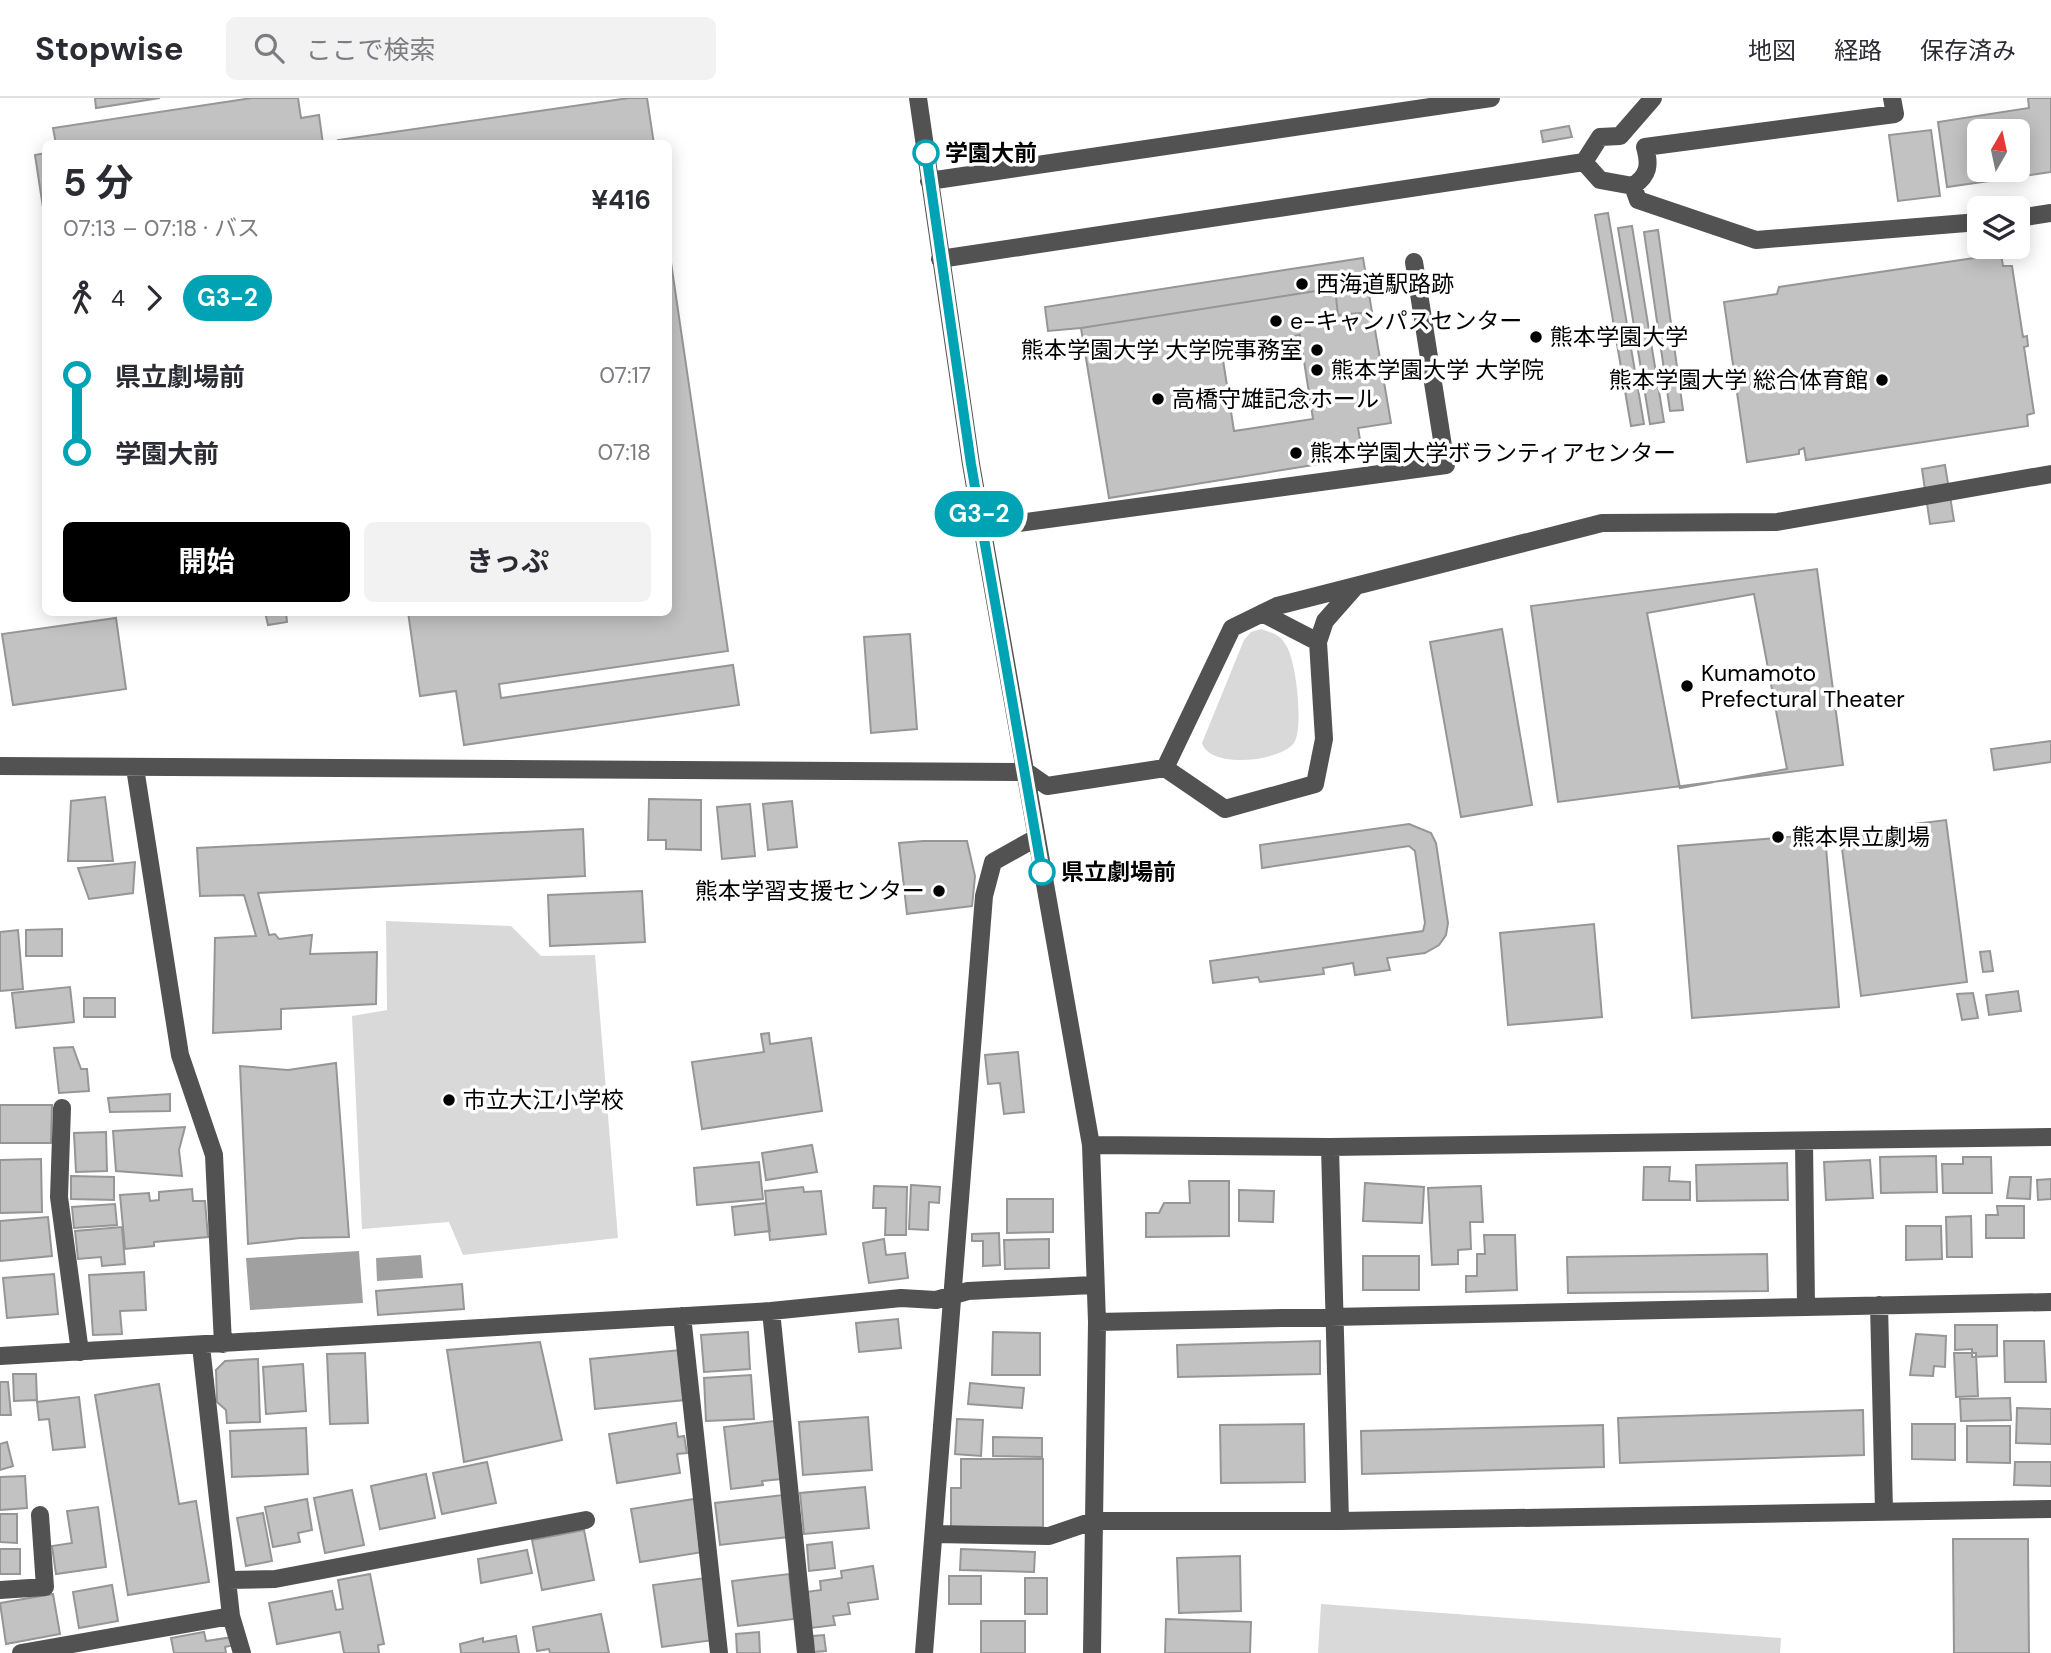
<!DOCTYPE html>
<html lang="ja">
<head>
<meta charset="utf-8">
<style>
	body { margin:0; font-family:"DM Sans","Noto Sans JP",sans-serif; background:#f2f2f3; color:#2b2b33; height:100vh; display:flex; flex-direction:column; font-size:26px; white-space:nowrap }
	* { box-sizing:border-box; margin:0 }
	p { font-size:23px; color:#7c7c81 }
	.icon { flex:none; width:38px; height:38px; fill:none; stroke:currentColor; stroke-width:2; stroke-linecap:round; stroke-linejoin:round }
	.map { position:relative; flex:1; overflow:hidden }
	.drawer { position:absolute; left:42px; top:42px; width:630px; height:476px; display:flex; flex-direction:column; background:#fff; border-radius:10px; box-shadow:0 4px 18px #0003 }
	.drawer>* { flex:none }
	.badge { padding:0 14px; border-radius:23px; font-size:24px; line-height:46px }
	.needle { width:46px; rotate:9deg }
	.buttons { position:absolute; left:1967px; top:21px; display:grid; gap:14px }
	.buttons a { display:grid; place-items:center; width:63px; height:63px; border-radius:10px; background:#fff; box-shadow:0 4px 18px #0003; font-size:35px }
	.map>.badge { position:absolute; translate:-50% -50%; box-shadow:0 0 0 4px #fff }
	.legs { display:flex; align-items:center; gap:10px; height:77px; padding:0 21px; font-size:23px }
	.legs p { margin-inline-start:auto }
	.head { display:flex; align-items:center; justify-content:space-between; height:119px; padding:0 21px }
	h1 { font-size:38px; font-weight:700; line-height:52px }
	.action { display:flex; gap:14px; margin-top:auto; padding:14px 21px }
	.action a { flex:1; height:80px; border-radius:10px; background:#000; color:#fff; font-size:28px; font-weight:700; line-height:80px; text-align:center }
	.action a+a { background:#f2f2f3; color:#2b2b33 }
	ul { padding:0 21px; list-style:none }
	li { display:flex; align-items:center; gap:24px; height:77px; font-size:26px }
	li i { display:grid; place-items:center; width:10px; height:100%; margin:0 9px; background:currentColor }
	li i::after { content:''; width:18px; height:18px; margin:-9px; border:5px solid; border-radius:50%; background:#fff }
	li p { margin-inline-start:auto }
	li:first-child i { background:linear-gradient(#0000 50%,currentColor 0) }
	li:last-child i { background:linear-gradient(currentColor 50%,#0000 0) }
	header { display:flex; align-items:center; gap:42px; box-sizing:border-box; height:98px; padding:0 35px; background:#fff; border-bottom:2px solid #e1e1e2 }
	header strong { font-size:33px }
	nav { display:flex; gap:38px; margin-inline-start:auto; font-size:24px }
	.search { width:490px; height:63px; background:#f2f2f3; display:flex; align-items:center; gap:18px; box-sizing:border-box; padding:0 24px; border-radius:10px; color:#7c7c81; font-size:26px }
	.map>svg:first-child { display:block }
	.green { fill:#d9d9d9 }
	.water { fill:#a0a0a0 }
	.building { fill:#c2c2c2; stroke:#969696; stroke-width:2; fill-rule:evenodd }
	.lines { fill:none; stroke-linecap:round; stroke-linejoin:round }
	.minor { stroke:#525252; stroke-width:18 }
	.line-1-casing { stroke:#fff; stroke-width:16 }
	.line-1 { stroke:#00a3b4; stroke-width:10 }
	.stop-1-dot { fill:#fff; stroke:#00a3b4; stroke-width:3.5 }
	.poi-dot { fill:#000; stroke:#fff; stroke-width:2.5 }
	.labels { text-anchor:middle; dominant-baseline:central; stroke-width:7; stroke-linejoin:round; paint-order:stroke }
	.stop-label { font-size:23px; font-weight:bold; fill:#000; stroke:#fff; text-anchor:start }
	.poi-label { font-size:23px; fill:#000; stroke:#fff; text-anchor:start }
</style>
</head>
<body>
<header>
<strong>Stopwise</strong>
<div class="search"><svg class="icon" aria-label="search" viewBox="0 0 24 24"><circle cx="10" cy="10" r="6"/><path d="M15 15l6 6"/></svg>ここで検索</div>
<nav><a>地図</a><a>経路</a><a>保存済み</a></nav>
</header>
<div class="map">
<svg width="2051" height="1555" viewBox="0 0 2051 1555">
	<rect width="100%" height="100%" fill="#fff"/>
	<path class="green" d="M 1261,531 C 1273,535 1281,537 1287,549 C 1296,564 1304,630 1294,645 C 1281,663 1210,672 1202,645 L 1244,542 L 1251,534 Z
		M 386,823 L 511,828 L 541,858 L 595,857 L 618,1140 L 463,1157 L 449,1124 L 362,1131 L 352,918 L 387,912 Z
		M 1321,1506 L 1781,1540 L 1780,1555 L 1318,1555 Z"/>
	<path class="water" d="M 359,1153 L 363,1205 L 250,1212 L 246,1160 Z
		M 421,1157 L 423,1180 L 377,1183 L 376,1160 Z"/>
	<path class="building" d="M 95,0 L 160,0 L 96,10 Z
		M 252,0 L 298,0 L 301,20 L 319,17 L 323,46 L 56,46 L 53,30 Z
		M 629,0 L 647,0 L 654,46 L 339,46 L 338,42 Z
		M 2028,0 L 2051,0 L 2051,74 L 1947,89 L 1938,24 L 2029,10 ZM 1979,33 L 2018,33 L 2018,72 L 1979,72 Z
		M 1569,28 L 1572,39 L 1543,44 L 1541,33 Z
		M 1931,32 L 1940,98 L 1898,103 L 1889,37 Z
		M 46,55 L 46,129 L 35,57 Z
		M 1608,115 L 1644,326 L 1631,328 L 1595,117 Z
		M 1632,128 L 1664,324 L 1650,326 L 1618,130 Z
		M 1658,132 L 1683,312 L 1670,313 L 1644,134 Z
		M 668,144 L 728,553 L 499,586 L 501,600 L 733,567 L 739,607 L 464,647 L 456,593 L 420,598 L 408,514 L 668,514 Z
		M 2001,156 L 2003,168 L 2012,168 L 2023,239 L 2027,238 L 2028,248 L 2024,249 L 2034,315 L 2027,317 L 2028,328 L 1806,362 L 1804,350 L 1799,352 L 1799,356 L 1747,364 L 1724,204 L 1777,196 L 1779,189 Z
		M 1363,160 L 1372,214 L 1338,217 L 1335,190 L 1081,230 L 1048,233 L 1045,209 Z
		M 1335,190 L 1338,217 L 1372,214 L 1391,325 L 1358,330 L 1363,359 L 1109,400 L 1081,230 ZM 1300,237 L 1313,321 L 1234,333 L 1221,249 Z
		M 1945,367 L 1954,423 L 1930,426 L 1922,371 Z
		M 1817,471 L 1843,667 L 1558,704 L 1531,508 Z
		M 1754,496 L 1787,671 L 1680,690 L 1647,515 Z
		M 265,514 L 286,514 L 287,524 L 268,527 Z
		M 116,520 L 126,591 L 13,607 L 2,536 Z
		M 1502,531 L 1532,707 L 1461,719 L 1430,544 Z
		M 910,536 L 917,631 L 871,635 L 864,539 Z
		M 2051,643 L 2051,664 L 1994,672 L 1991,651 Z
		M 105,699 L 113,763 L 68,763 L 71,703 Z
		M 649,701 L 701,702 L 701,752 L 666,751 L 666,742 L 648,742 Z
		M 792,703 L 797,749 L 768,752 L 763,706 Z
		M 750,706 L 755,758 L 722,761 L 717,709 Z
		M 1946,722 L 1967,884 L 1861,898 L 1840,735 Z
		M 1409,726 L 1431,735 L 1436,745 L 1448,825 L 1446,837 L 1439,847 L 1425,855 L 1387,860 L 1390,872 L 1355,877 L 1353,865 L 1323,870 L 1324,876 L 1260,884 L 1258,879 L 1213,885 L 1210,863 L 1423,833 L 1425,825 L 1415,753 L 1409,748 L 1262,770 L 1260,747 Z
		M 583,731 L 585,778 L 258,795 L 269,837 L 275,836 L 279,841 L 312,837 L 310,856 L 377,854 L 376,906 L 281,911 L 281,931 L 213,935 L 215,840 L 256,838 L 244,797 L 200,798 L 197,750 Z
		M 1825,736 L 1839,909 L 1692,920 L 1678,748 Z
		M 923,743 L 967,743 L 975,778 L 972,808 L 907,816 L 899,745 Z
		M 135,764 L 133,795 L 89,801 L 78,770 Z
		M 642,793 L 645,844 L 550,848 L 548,797 Z
		M 1594,826 L 1602,919 L 1508,927 L 1500,835 Z
		M 62,831 L 62,858 L 26,858 L 26,832 Z
		M 18,832 L 23,891 L 0,893 L 0,834 Z
		M 1990,853 L 1993,873 L 1983,874 L 1980,854 Z
		M 70,889 L 74,924 L 16,930 L 12,895 Z
		M 2018,893 L 2021,913 L 1989,917 L 1986,897 Z
		M 1973,895 L 1978,920 L 1962,922 L 1957,896 Z
		M 84,900 L 115,900 L 115,919 L 84,919 Z
		M 769,935 L 770,946 L 811,940 L 822,1013 L 702,1031 L 692,964 L 764,954 L 761,936 Z
		M 73,949 L 81,971 L 87,971 L 89,993 L 59,995 L 54,950 Z
		M 1018,954 L 1024,1014 L 1004,1016 L 1000,985 L 988,986 L 985,957 Z
		M 336,965 L 349,1139 L 300,1140 L 248,1146 L 240,968 L 288,972 Z
		M 170,996 L 170,1013 L 110,1014 L 108,1000 Z
		M 0,1007 L 52,1007 L 51,1045 L 0,1045 Z
		M 185,1029 L 179,1052 L 182,1078 L 116,1073 L 113,1033 Z
		M 106,1034 L 107,1073 L 76,1074 L 74,1035 Z
		M 812,1047 L 817,1074 L 766,1082 L 762,1055 Z
		M 1936,1058 L 1937,1094 L 1881,1095 L 1880,1059 Z
		M 1963,1059 L 1991,1059 L 1992,1095 L 1943,1095 L 1942,1066 L 1963,1066 Z
		M 41,1061 L 42,1114 L 0,1115 L 0,1062 Z
		M 1870,1062 L 1873,1100 L 1826,1102 L 1824,1064 Z
		M 759,1064 L 763,1101 L 697,1107 L 694,1070 Z
		M 1787,1065 L 1788,1102 L 1697,1103 L 1696,1067 Z
		M 1644,1069 L 1670,1069 L 1669,1083 L 1690,1084 L 1690,1102 L 1643,1102 Z
		M 71,1078 L 114,1079 L 114,1102 L 71,1101 Z
		M 2010,1079 L 2031,1079 L 2030,1101 L 2007,1100 Z
		M 2051,1081 L 2051,1101 L 2038,1102 L 2037,1082 Z
		M 1189,1083 L 1229,1083 L 1229,1138 L 1146,1139 L 1146,1115 L 1159,1115 L 1164,1105 L 1190,1105 Z
		M 1365,1085 L 1424,1089 L 1422,1125 L 1363,1123 Z
		M 911,1087 L 940,1089 L 939,1105 L 929,1104 L 928,1132 L 909,1131 Z
		M 874,1088 L 907,1089 L 906,1137 L 885,1137 L 886,1110 L 873,1110 Z
		M 1481,1088 L 1483,1124 L 1470,1124 L 1471,1151 L 1458,1152 L 1458,1166 L 1432,1167 L 1428,1090 Z
		M 803,1089 L 804,1094 L 821,1093 L 826,1136 L 770,1142 L 765,1093 Z
		M 192,1091 L 193,1103 L 205,1103 L 208,1139 L 154,1144 L 154,1148 L 125,1151 L 120,1097 L 149,1095 L 150,1103 L 159,1102 L 159,1094 Z
		M 1239,1092 L 1274,1093 L 1273,1124 L 1239,1123 Z
		M 1007,1101 L 1053,1101 L 1053,1134 L 1007,1135 Z
		M 766,1105 L 770,1133 L 735,1137 L 732,1109 Z
		M 115,1106 L 117,1127 L 74,1130 L 72,1109 Z
		M 1997,1108 L 2024,1108 L 2024,1140 L 1986,1140 L 1986,1117 L 1998,1117 Z
		M 1971,1118 L 1972,1159 L 1947,1159 L 1946,1119 Z
		M 48,1119 L 52,1158 L 0,1163 L 0,1123 Z
		M 1906,1128 L 1941,1128 L 1942,1161 L 1906,1162 Z
		M 122,1129 L 125,1166 L 102,1168 L 101,1159 L 78,1161 L 75,1133 Z
		M 999,1135 L 1000,1167 L 983,1168 L 983,1143 L 972,1143 L 972,1136 Z
		M 1484,1137 L 1515,1137 L 1517,1192 L 1466,1194 L 1466,1178 L 1477,1178 L 1477,1156 L 1485,1156 Z
		M 884,1141 L 886,1157 L 905,1155 L 908,1180 L 869,1185 L 863,1145 Z
		M 1049,1141 L 1049,1170 L 1005,1171 L 1004,1142 Z
		M 1767,1156 L 1768,1193 L 1568,1195 L 1567,1159 Z
		M 1363,1158 L 1419,1158 L 1419,1192 L 1363,1192 Z
		M 144,1174 L 146,1212 L 120,1213 L 122,1236 L 93,1237 L 89,1177 Z
		M 54,1176 L 58,1216 L 7,1220 L 3,1180 Z
		M 462,1186 L 464,1211 L 378,1217 L 376,1193 Z
		M 898,1221 L 901,1250 L 859,1254 L 856,1225 Z
		M 1955,1227 L 1997,1227 L 1997,1258 L 1972,1259 L 1972,1251 L 1955,1252 Z
		M 748,1234 L 750,1271 L 704,1274 L 701,1237 Z
		M 993,1234 L 1040,1235 L 1040,1277 L 992,1277 Z
		M 1916,1236 L 1946,1238 L 1945,1269 L 1934,1268 L 1933,1278 L 1910,1277 Z
		M 1320,1243 L 1320,1276 L 1178,1279 L 1177,1247 Z
		M 2004,1243 L 2044,1243 L 2046,1284 L 2005,1284 Z
		M 540,1244 L 562,1342 L 464,1364 L 447,1252 Z
		M 680,1252 L 685,1302 L 595,1311 L 590,1261 Z
		M 365,1255 L 368,1325 L 330,1326 L 327,1256 Z
		M 1954,1255 L 1976,1255 L 1978,1298 L 1956,1299 Z
		M 258,1261 L 260,1324 L 227,1325 L 226,1312 L 217,1304 L 216,1272 L 225,1263 Z
		M 303,1266 L 306,1313 L 266,1316 L 263,1269 Z
		M 13,1276 L 36,1276 L 37,1302 L 14,1303 Z
		M 751,1277 L 754,1321 L 706,1323 L 704,1280 Z
		M 0,1284 L 8,1284 L 11,1317 L 0,1317 Z
		M 970,1285 L 1024,1290 L 1022,1310 L 968,1306 Z
		M 159,1286 L 179,1406 L 196,1403 L 209,1484 L 128,1497 L 95,1297 Z
		M 79,1299 L 85,1349 L 53,1352 L 49,1321 L 39,1322 L 37,1304 Z
		M 2010,1300 L 2011,1322 L 1961,1323 L 1960,1301 Z
		M 2017,1310 L 2051,1311 L 2051,1346 L 2016,1345 Z
		M 1863,1312 L 1864,1357 L 1620,1365 L 1618,1320 Z
		M 868,1319 L 872,1372 L 803,1377 L 799,1324 Z
		M 957,1321 L 983,1322 L 981,1358 L 955,1356 Z
		M 774,1323 L 781,1381 L 762,1383 L 763,1387 L 731,1391 L 724,1329 Z
		M 676,1325 L 678,1339 L 684,1338 L 687,1355 L 677,1356 L 680,1375 L 617,1385 L 609,1336 Z
		M 1304,1326 L 1305,1384 L 1221,1385 L 1220,1327 Z
		M 1912,1326 L 1955,1326 L 1955,1362 L 1912,1361 Z
		M 1603,1327 L 1604,1369 L 1362,1376 L 1361,1333 Z
		M 1967,1328 L 2010,1328 L 2010,1365 L 1967,1364 Z
		M 306,1330 L 308,1376 L 232,1379 L 230,1333 Z
		M 993,1339 L 1042,1340 L 1042,1359 L 993,1358 Z
		M 7,1344 L 13,1368 L 0,1372 L 0,1346 Z
		M 961,1361 L 1043,1361 L 1043,1429 L 951,1429 L 951,1390 L 961,1390 Z
		M 487,1364 L 496,1405 L 442,1416 L 433,1375 Z
		M 2015,1364 L 2051,1364 L 2051,1388 L 2014,1387 Z
		M 426,1376 L 435,1420 L 380,1431 L 371,1388 Z
		M 25,1378 L 27,1410 L 0,1412 L 0,1379 Z
		M 865,1389 L 869,1430 L 804,1436 L 800,1395 Z
		M 352,1392 L 364,1447 L 325,1455 L 314,1400 Z
		M 783,1397 L 788,1439 L 720,1447 L 715,1405 Z
		M 307,1401 L 312,1432 L 298,1435 L 300,1444 L 273,1449 L 265,1409 Z
		M 694,1401 L 703,1454 L 640,1464 L 631,1411 Z
		M 98,1409 L 106,1469 L 56,1476 L 52,1448 L 72,1445 L 67,1413 Z
		M 263,1415 L 272,1463 L 246,1468 L 237,1420 Z
		M 0,1416 L 17,1416 L 17,1445 L 0,1444 Z
		M 584,1432 L 594,1482 L 542,1492 L 532,1442 Z
		M 1953,1441 L 2028,1441 L 2029,1555 L 1954,1555 Z
		M 832,1444 L 835,1470 L 809,1473 L 807,1447 Z
		M 0,1451 L 20,1451 L 20,1476 L 0,1476 Z
		M 961,1451 L 1035,1454 L 1034,1474 L 960,1472 Z
		M 527,1452 L 532,1475 L 481,1485 L 478,1461 Z
		M 1240,1458 L 1241,1513 L 1179,1515 L 1177,1460 Z
		M 873,1468 L 878,1501 L 848,1505 L 850,1516 L 833,1518 L 835,1527 L 811,1530 L 806,1494 L 821,1492 L 820,1483 L 842,1480 L 841,1473 Z
		M 370,1476 L 384,1546 L 378,1547 L 379,1555 L 344,1555 L 340,1534 L 277,1546 L 269,1505 L 332,1493 L 336,1512 L 343,1511 L 338,1482 Z
		M 789,1476 L 794,1521 L 738,1528 L 732,1483 Z
		M 949,1478 L 981,1478 L 981,1506 L 949,1506 Z
		M 705,1480 L 714,1542 L 662,1549 L 653,1487 Z
		M 1025,1480 L 1047,1480 L 1047,1516 L 1025,1516 Z
		M 112,1487 L 118,1523 L 79,1530 L 73,1494 Z
		M 53,1496 L 60,1536 L 6,1546 L 0,1505 Z
		M 601,1516 L 609,1555 L 550,1555 L 549,1551 L 537,1553 L 533,1529 Z
		M 1166,1521 L 1251,1524 L 1250,1555 L 1165,1555 Z
		M 981,1523 L 1025,1523 L 1025,1555 L 981,1555 Z
		M 204,1534 L 206,1543 L 233,1539 L 234,1547 L 225,1549 L 226,1555 L 174,1555 L 171,1540 Z
		M 759,1534 L 760,1555 L 737,1555 L 736,1536 Z
		M 824,1537 L 826,1553 L 814,1554 L 813,1538 Z
		M 516,1538 L 519,1555 L 461,1555 L 460,1546 L 483,1540 L 483,1544 Z"/>
	<g class="lines">
		<path class="minor" d="M 918,0 L 971,366 L 1091,1047 L 1097,1224 L 1092,1555
			M 1892,0 L 1895,16 L 1645,49 C 1650,67 1649,77 1633,88 L 1638,102 L 1756,142 L 1979,124
			M 1584,64 L 1600,82 L 1633,88
			M 929,83 L 1491,0
			M 2018,120 L 2051,115
			M 940,161 L 1584,64 L 1600,39 L 1620,38 L 1653,0
			M 982,430 L 1446,367 L 1414,164
			M 1262,515 L 1318,544
			M 0,668 L 1027,674 L 1047,688 L 1165,670 L 1225,711 L 1315,686 L 1324,641 L 1318,544 L 1325,523 L 1355,489
			M 135,670 L 180,957 L 214,1057 L 223,1246
			M 1165,670 L 1232,530 L 1277,508 L 1602,425 L 1777,424 L 2051,376
			M 62,1010 L 59,1099 L 80,1254
			M 1804,1043 L 1806,1209 L 2051,1204
			M 1091,1047 L 1330,1049 L 2051,1039
			M 1330,1049 L 1340,1423
			M 1879,1207 L 1884,1413
			M 771,1213 L 806,1555
			M 682,1218 L 719,1555
			M 1097,1224 L 1806,1209
			M 201,1248 L 231,1518 L 242,1555
			M 0,1258 L 771,1213 L 901,1200 L 936,1202 L 968,1193 L 1093,1187
			M 934,1436 L 1049,1438 L 1093,1423 L 1340,1423 L 2051,1411
			M 228,1482 L 275,1481 L 586,1422
			M 0,1492 L 45,1489 L 40,1417
			M 21,1555 L 231,1518
			M 924,1555 L 984,798 L 993,764 L 1036,740"/>
	</g>
	<g class="lines">
		<g class="line-1-casing">
			<path id="line-1" d="M 926,55 L 971,366 L 1042,774"/>
		</g>
		<use href="#line-1" class="line-1"/>
	</g>
	<g class="stop-1-dot">
		<circle cx="926" cy="55" r="12"/>
		<circle cx="1042" cy="774" r="12"/>
	</g>
	<g class="poi-dot">
		<circle cx="1302" cy="186" r="7"/>
		<circle cx="1276" cy="223" r="7"/>
		<circle cx="1536" cy="239" r="7"/>
		<circle cx="1317" cy="252" r="7"/>
		<circle cx="1317" cy="272" r="7"/>
		<circle cx="1882" cy="282" r="7"/>
		<circle cx="1158" cy="301" r="7"/>
		<circle cx="1296" cy="355" r="7"/>
		<circle cx="1687" cy="588" r="7"/>
		<circle cx="1778" cy="739" r="7"/>
		<circle cx="939" cy="793" r="7"/>
		<circle cx="449" cy="1002" r="7"/>
	</g>
	<g class="labels">
		<g class="stop-label">
			<text x="945" y="55">学園大前</text>
			<text x="1061" y="774">県立劇場前</text>
		</g>
		<g class="poi-label">
			<text x="1316" y="186">西海道駅路跡</text>
			<text x="1290" y="223">e-キャンパスセンター</text>
			<text x="1550" y="239">熊本学園大学</text>
			<text x="1303" y="252" text-anchor="end">熊本学園大学 大学院事務室</text>
			<text x="1331" y="272">熊本学園大学 大学院</text>
			<text x="1868" y="282" text-anchor="end">熊本学園大学 総合体育館</text>
			<text x="1172" y="301">高橋守雄記念ホール</text>
			<text x="1310" y="355">熊本学園大学ボランティアセンター</text>
			<text x="1701" y="575">Kumamoto<tspan x="1701" dy="26">Prefectural Theater</tspan></text>
			<text x="1792" y="739">熊本県立劇場</text>
			<text x="925" y="793" text-anchor="end">熊本学習支援センター</text>
			<text x="463" y="1002">市立大江小学校</text>
		</g>
	</g>
</svg>
<div class="buttons">
<a><svg class="needle" viewBox="-14 -14 28 28"><path d="M0-13l5 13h-10z" fill="#e53935"/><path d="M0 13l5-13h-10z" fill="#7c7c81"/></svg></a>
<a><svg class="icon" aria-label="layers" viewBox="0 0 24 24"><path d="M12 4l9 5-9 5-9-5zM3 14l9 5 9-5"/></svg></a>
</div>
<b class="badge" style="left:979px;top:416px;background:#00a3b4;color:#fff">G3-2</b>
<section class="drawer">
<div class="head"><div><h1>5 分</h1><p>07:13 – 07:18 · バス</p></div><b>¥416</b></div>
<div class="legs"><svg class="icon" aria-label="walk" viewBox="0 0 24 24"><circle cx="13" cy="4" r="2"/><path d="M13 8l-2 6 4 7M11 14l-3 7M7 12l3-4h3l4 4"/></svg>4<svg class="icon" aria-label="forward" viewBox="0 0 24 24"><path d="M9 5l7 7-7 7"/></svg><b class="badge" style="background:#00a3b4;color:#fff">G3-2</b></div>
<ul>
<li><i style="color:#00a3b4"></i><b>県立劇場前</b><p>07:17</p></li>
<li><i style="color:#00a3b4"></i><b>学園大前</b><p>07:18</p></li>
</ul>
<div class="action"><a>開始</a><a>きっぷ</a></div>
</section>
</div>
</body>
</html>
